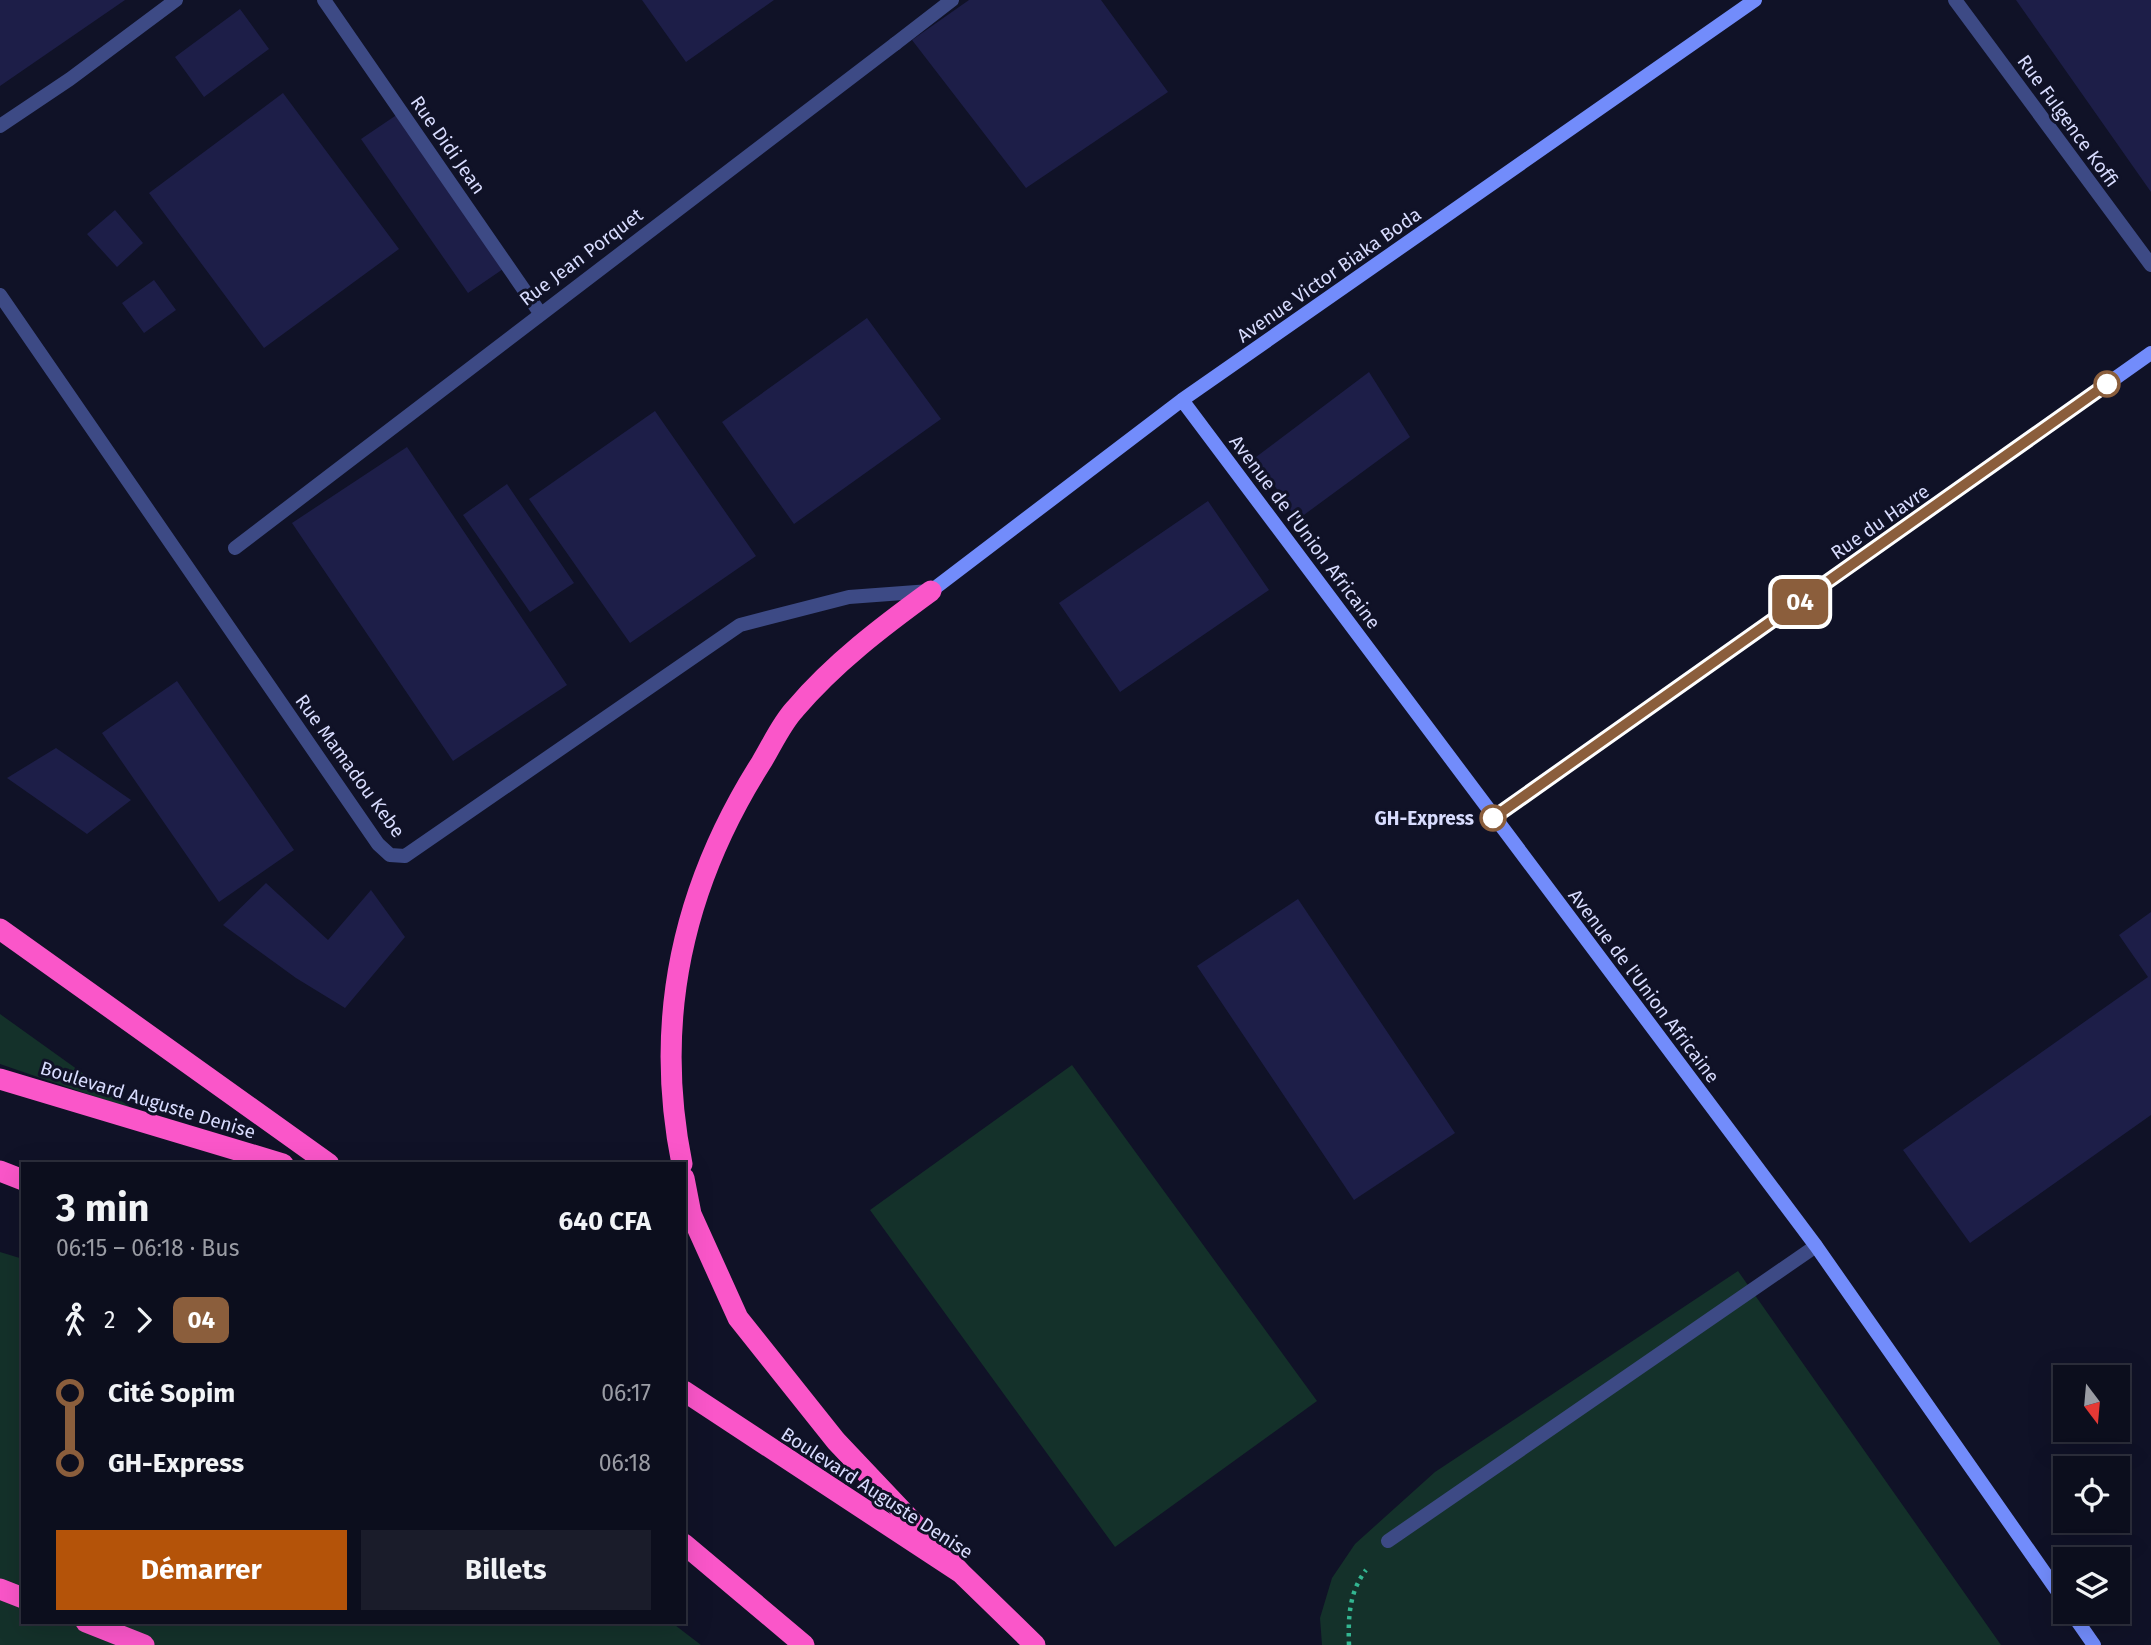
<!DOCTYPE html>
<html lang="fr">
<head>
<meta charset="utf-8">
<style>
	body { margin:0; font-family:"Fira Sans",sans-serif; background:#1a1c2a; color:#f1f3f6; height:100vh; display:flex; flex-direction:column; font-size:26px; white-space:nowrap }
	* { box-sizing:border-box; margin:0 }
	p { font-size:23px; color:#9a9ca4 }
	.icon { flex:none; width:38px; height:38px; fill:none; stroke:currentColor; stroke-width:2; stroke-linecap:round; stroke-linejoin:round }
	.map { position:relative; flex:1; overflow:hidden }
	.drawer { position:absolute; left:21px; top:1162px; width:665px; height:462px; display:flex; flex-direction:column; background:#0c0e1d; border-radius:0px; box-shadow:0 7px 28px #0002,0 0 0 2px #2c2e3b }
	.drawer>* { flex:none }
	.badge { padding:0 14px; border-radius:10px; font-size:24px; line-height:46px }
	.needle { width:46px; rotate:164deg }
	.controls { position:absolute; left:2053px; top:1365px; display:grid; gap:14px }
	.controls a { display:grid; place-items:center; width:77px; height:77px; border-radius:0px; background:#0c0e1d; box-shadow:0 7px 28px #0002,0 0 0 2px #2c2e3b; font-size:35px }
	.map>.badge { position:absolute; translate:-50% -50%; box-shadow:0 0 0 4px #fff }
	.legs { display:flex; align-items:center; gap:10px; height:77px; padding:0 35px; font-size:23px }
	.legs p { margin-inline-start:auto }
	.overview { display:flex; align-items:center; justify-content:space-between; height:119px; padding:0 35px }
	h1 { font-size:38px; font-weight:700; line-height:52px }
	.cta { display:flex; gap:14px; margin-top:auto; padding:14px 35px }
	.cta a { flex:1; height:80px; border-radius:0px; background:#b45309; color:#fff; font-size:28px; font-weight:700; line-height:80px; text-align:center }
	.cta a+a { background:#1a1c2a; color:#f1f3f6 }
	ul { padding:0 35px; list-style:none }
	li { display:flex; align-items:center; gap:24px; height:70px; font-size:26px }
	li i { display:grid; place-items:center; width:10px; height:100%; margin:0 9px; background:currentColor }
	li i::after { content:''; width:18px; height:18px; margin:-9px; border:5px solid; border-radius:50%; background:#0c0e1d }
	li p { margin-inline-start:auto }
	li:first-child i { background:linear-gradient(#0000 50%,currentColor 0) }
	li:last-child i { background:linear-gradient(currentColor 50%,#0000 0) }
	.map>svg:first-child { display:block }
	.green { fill:#14312a }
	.building { fill:#1d1e48 }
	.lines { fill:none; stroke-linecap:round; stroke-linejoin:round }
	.path { stroke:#33b691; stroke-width:4.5; stroke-dasharray:3.5 5; stroke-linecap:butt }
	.lane { stroke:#3d4a85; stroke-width:14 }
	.street { stroke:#3d4a85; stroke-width:14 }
	.secondary { stroke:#728cfb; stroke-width:14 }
	.highway { stroke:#fa56c9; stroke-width:21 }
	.line-1-casing { stroke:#fff; stroke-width:16 }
	.line-1 { stroke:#8b5e3c; stroke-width:10 }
	.stop-1-dot { fill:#fff; stroke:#8b5e3c; stroke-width:3.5 }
	.labels { text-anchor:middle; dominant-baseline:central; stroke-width:6; stroke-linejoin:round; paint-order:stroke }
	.street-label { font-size:19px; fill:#d8dcfe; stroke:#101227 }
	.stop-label { font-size:19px; font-weight:bold; fill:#d8dcfe; stroke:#101227; text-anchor:end }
</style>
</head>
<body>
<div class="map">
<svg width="2151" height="1645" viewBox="0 0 2151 1645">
	<rect width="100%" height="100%" fill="#101227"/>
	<path class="green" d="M 0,1014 L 134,1110 L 0,1064 Z
		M 1072,1065 L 1317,1401 L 1115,1547 L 870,1210 Z
		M 0,1252 L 23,1259 L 23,1622 L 671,1622 L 701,1645 L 0,1645 Z
		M 1738,1271 L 2001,1645 L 1322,1645 L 1320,1618 L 1332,1578 L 1355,1544 L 1435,1472 Z"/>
	<path class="building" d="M 0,0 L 125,0 L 0,86 Z
		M 642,0 L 774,0 L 686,62 Z
		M 969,0 L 1101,0 L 1168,92 L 1026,188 L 912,40 Z
		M 2016,0 L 2151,0 L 2151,192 Z
		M 240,9 L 269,49 L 204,97 L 175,57 Z
		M 283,93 L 399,249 L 264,348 L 149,193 Z
		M 398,114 L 506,267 L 468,293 L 361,139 Z
		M 115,210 L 143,243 L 117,267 L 87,234 Z
		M 154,280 L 176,310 L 144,333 L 122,303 Z
		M 867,318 L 941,419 L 794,524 L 722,422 Z
		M 1369,372 L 1410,437 L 1297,520 L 1256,457 Z
		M 655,411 L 756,556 L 630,643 L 529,499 Z
		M 407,447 L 567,685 L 453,761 L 292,523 Z
		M 507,484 L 574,583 L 530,612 L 463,515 Z
		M 1208,501 L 1269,590 L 1120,692 L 1059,603 Z
		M 177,681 L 294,850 L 219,902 L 102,733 Z
		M 56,748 L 131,800 L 87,834 L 7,778 Z
		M 266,883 L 328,940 L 371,890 L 405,937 L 345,1008 L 296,978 L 223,925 Z
		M 1298,899 L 1455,1133 L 1354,1200 L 1197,966 Z
		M 2151,912 L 2151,1115 L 1970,1243 L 1903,1150 L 2148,977 L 2119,935 Z"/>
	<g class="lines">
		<path class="path" d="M 1349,1645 C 1348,1618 1349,1592 1366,1570"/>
		<path class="lane" d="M 324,0 L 540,313
			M 235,548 L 895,44
			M 1388,1541 L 1816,1246"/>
		<path class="street" d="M 1955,0 L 2151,265
			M 895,44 L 952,0
			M 0,126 L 70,79 L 176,0
			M 0,295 L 378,844 L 390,855 L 405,856 L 740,625 L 849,597 L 930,591"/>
		<path class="secondary" d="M 1182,400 L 1816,1246 L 2065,1602
			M 931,591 L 1182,400 L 1755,0
			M 1493,818 L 2151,353
			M 2071,1612 L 2094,1645"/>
		<path class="highway" d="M 0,929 L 329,1164
			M 0,1079 L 283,1164
			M 682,1164 C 653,1020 683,886 761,763 C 772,745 781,724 795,709 C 834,663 883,626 931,591
			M 0,1171 L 23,1180
			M 684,1178 L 691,1214 L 738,1318 L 836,1441 L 961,1573
			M 684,1391 L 961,1573 L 1035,1645
			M 684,1544 L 804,1645
			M 0,1589 L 23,1598
			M 86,1622 L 144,1645"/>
	</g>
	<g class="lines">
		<g class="line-1-casing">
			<path id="line-1" d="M 1493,818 L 2107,384"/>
		</g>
		<use href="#line-1" class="line-1"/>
	</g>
	<g class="stop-1-dot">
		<circle cx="2107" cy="384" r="12"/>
		<circle cx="1493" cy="818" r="12"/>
	</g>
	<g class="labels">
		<g class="street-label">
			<text transform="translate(2068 121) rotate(54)">Rue Fulgence Koffi</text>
			<text transform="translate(448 145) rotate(55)">Rue Didi Jean</text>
			<text transform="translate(581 257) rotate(-37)">Rue Jean Porquet</text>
			<text transform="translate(1329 275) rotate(-35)">Avenue Victor Biaka Boda</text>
			<text transform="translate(1880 522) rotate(-35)">Rue du Havre</text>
			<text transform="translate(1305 532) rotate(53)">Avenue de l'Union Africaine</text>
			<text transform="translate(350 766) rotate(54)">Rue Mamadou Kebe</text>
			<text transform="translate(1644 986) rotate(53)">Avenue de l'Union Africaine</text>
			<text transform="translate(148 1100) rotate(17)">Boulevard Auguste Denise</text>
			<text transform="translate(877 1493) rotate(33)">Boulevard Auguste Denise</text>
		</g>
		<g class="stop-label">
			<text x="1474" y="818">GH-Express</text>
		</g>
	</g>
</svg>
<div class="controls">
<a><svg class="needle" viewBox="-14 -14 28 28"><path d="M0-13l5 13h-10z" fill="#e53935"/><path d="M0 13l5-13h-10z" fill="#9a9ca4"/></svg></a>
<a><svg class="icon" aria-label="locate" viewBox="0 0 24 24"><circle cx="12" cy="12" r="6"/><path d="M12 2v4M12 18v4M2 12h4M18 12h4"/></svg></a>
<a><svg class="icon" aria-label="layers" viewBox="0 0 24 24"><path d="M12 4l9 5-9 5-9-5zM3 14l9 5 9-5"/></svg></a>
</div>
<b class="badge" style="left:1800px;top:602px;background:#8b5e3c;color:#fff">04</b>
<section class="drawer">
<div class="overview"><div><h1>3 min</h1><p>06:15 – 06:18 · Bus</p></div><b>640 CFA</b></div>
<div class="legs"><svg class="icon" aria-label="walk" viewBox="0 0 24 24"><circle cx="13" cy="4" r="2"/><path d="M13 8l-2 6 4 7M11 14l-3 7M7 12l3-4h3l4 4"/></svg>2<svg class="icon" aria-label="forward" viewBox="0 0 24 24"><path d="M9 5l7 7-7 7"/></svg><b class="badge" style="background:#8b5e3c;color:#fff">04</b></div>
<ul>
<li><i style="color:#8b5e3c"></i><b>Cité Sopim</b><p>06:17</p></li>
<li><i style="color:#8b5e3c"></i><b>GH-Express</b><p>06:18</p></li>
</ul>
<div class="cta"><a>Démarrer</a><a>Billets</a></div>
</section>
</div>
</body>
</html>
